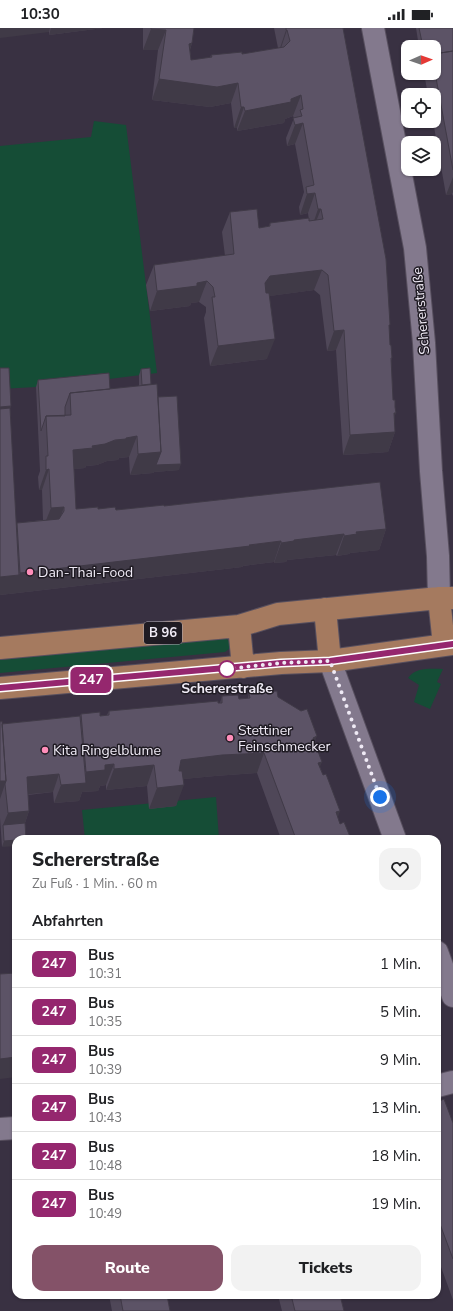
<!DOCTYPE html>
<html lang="de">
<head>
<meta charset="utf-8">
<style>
	body { margin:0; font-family:"Nunito Sans",sans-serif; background:#f2f2f2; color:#202124; height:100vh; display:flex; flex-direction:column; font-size:15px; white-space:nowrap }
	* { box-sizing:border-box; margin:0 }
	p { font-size:13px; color:#757577 }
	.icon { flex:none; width:22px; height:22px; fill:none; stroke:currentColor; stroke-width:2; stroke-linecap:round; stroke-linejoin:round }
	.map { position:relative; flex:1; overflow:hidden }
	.sheet { position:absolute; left:12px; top:807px; width:429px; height:464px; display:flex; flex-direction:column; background:#fff; border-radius:12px; box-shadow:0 1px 3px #0004 }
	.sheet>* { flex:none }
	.badge { padding:0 8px; border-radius:6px; font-size:14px; line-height:26px }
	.needle { width:26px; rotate:88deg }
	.controls { position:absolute; left:401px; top:12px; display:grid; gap:8px }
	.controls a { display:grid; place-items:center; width:40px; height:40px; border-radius:8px; background:#fff; box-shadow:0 1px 3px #0004; font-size:20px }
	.you { position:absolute; width:20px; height:20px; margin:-10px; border:3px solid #fff; border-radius:50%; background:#1a73e8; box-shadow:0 0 0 6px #1a73e833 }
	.map>.badge { position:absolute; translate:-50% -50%; box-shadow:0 0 0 2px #fff }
	h2 { padding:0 20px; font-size:15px; line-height:36px }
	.round { display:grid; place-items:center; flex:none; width:42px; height:42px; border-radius:12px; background:#f2f2f2 }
	.overview { display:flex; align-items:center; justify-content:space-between; height:68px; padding:0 20px }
	h1 { font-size:19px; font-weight:800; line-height:30px }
	.cta { display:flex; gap:8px; margin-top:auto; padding:8px 20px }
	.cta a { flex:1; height:46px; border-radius:12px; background:#845268; color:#fff; font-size:16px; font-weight:800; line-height:46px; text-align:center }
	.cta a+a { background:#f2f2f2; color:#202124 }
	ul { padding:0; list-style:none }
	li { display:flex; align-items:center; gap:12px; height:48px; padding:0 20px; border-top:1px solid #e0e0e0 }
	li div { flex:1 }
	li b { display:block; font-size:15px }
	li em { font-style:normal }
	li .badge { min-width:44px; font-weight:700; text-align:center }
	.status { display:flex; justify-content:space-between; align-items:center; height:28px; padding:0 20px; background:#fff; direction:ltr }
	.status svg { height:11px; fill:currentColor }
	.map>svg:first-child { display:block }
	.green { fill:#154d36 }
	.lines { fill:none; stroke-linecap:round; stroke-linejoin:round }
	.minor-casing { stroke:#574f5e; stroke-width:24 }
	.primary-casing { stroke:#574f5e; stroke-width:24 }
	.minor { stroke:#83798d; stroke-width:22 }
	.primary { stroke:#a57a5f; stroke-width:22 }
	.wall { fill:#4f4758 }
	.shaded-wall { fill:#403a47 }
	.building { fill:#5c5366; stroke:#403a47 }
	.line-casing { stroke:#fff; stroke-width:9 }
	.line { stroke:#95276e; stroke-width:6 }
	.walk { stroke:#efeaf5; stroke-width:4; stroke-dasharray:0 7.2 }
	.poi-dot { fill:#ff8eba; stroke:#1f1b23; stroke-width:1.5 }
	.stop-dot { fill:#fff; stroke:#95276e; stroke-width:2 }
	.labels { text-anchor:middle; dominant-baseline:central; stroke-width:3; stroke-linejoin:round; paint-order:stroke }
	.shield { fill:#1f1b23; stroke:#b1acb6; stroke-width:1 }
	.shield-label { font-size:13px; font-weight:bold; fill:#efeaf5 }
	.street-label { font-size:14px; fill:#efeaf5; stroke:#1f1b23 }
	.poi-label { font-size:14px; fill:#efeaf5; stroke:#1f1b23; text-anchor:start }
	.stop-label { font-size:14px; font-weight:bold; fill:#efeaf5; stroke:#1f1b23 }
</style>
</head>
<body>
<div class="status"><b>10:30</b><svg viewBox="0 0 49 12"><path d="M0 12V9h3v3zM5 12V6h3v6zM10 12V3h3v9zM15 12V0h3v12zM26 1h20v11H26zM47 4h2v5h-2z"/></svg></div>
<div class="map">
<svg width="453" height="1283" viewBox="0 0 453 1283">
	<rect width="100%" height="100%" fill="#393142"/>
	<path class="green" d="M 94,93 L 126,97 L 157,345 L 61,357 L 60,355 L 36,359 L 0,361 L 0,118 L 91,109 Z
		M 223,610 L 227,611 L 230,615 L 229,621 L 225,624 L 0,645 L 0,632 Z
		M 443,641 L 437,654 L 441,656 L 430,681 L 414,674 L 419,657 L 408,650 C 416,639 430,641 443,641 Z
		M 216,769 L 219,811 L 85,811 L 82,782 Z"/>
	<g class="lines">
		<g class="minor-casing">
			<path id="minor" d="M 373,0 L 415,220 L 424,315 L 431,443 L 438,528 L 439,570
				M 330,633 L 395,811
				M 437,924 L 453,968
				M 437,1058 L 453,1054
				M 0,1101 L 16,1100"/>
		</g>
		<g class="primary-casing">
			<path id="primary" d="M 439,570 L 444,617
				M 325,581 L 330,633
				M 239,598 L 243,639
				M 0,620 L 239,598 L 278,586 L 439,570 L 453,570
				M 0,660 L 281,635 L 330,633 L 453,616"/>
		</g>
		<use href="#minor" class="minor"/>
		<use href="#primary" class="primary"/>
	</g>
	<path class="wall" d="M 0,0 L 103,0 L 49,7 L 49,4 Z
		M 143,0 L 194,0 L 192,15 L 190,22 L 191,32 L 210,30 L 211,27 L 242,26 L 278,20 L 274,0 L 343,0 L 389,301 L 390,317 L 392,330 L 391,333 L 393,372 L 396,385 L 394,388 L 395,404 L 388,424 L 343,427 L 336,322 L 327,323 L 320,267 L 314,262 L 269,268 L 267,331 L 210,338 L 204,290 L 206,284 L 206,279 L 199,274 L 191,275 L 190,278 L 150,283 L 146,257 L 154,237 L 225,228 L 222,204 L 230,184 L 259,200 L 269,198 L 270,195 L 309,193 L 308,185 L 300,187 L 299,179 L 304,164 L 295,116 L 287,118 L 286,110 L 294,90 L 293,88 L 285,91 L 284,95 L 237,103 L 237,100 L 234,100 L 231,75 L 210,79 L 152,72 L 158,22 L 143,22 Z
		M 416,0 L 453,0 L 453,168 L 452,166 L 446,167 L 433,93 L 434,93 L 434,67 L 428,67 L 424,45 L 434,45 L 434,19 L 419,19 Z
		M 0,340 L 11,378 L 10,380 L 16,497 L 17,495 L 43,492 L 42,462 L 39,462 L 38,449 L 40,443 L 36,359 L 38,352 L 110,361 L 139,358 L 139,347 L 141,341 L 151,356 L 158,369 L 179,442 L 154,444 L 153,445 L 130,447 L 129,429 L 119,430 L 118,432 L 107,433 L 97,437 L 86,438 L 85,440 L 74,441 L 76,481 L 116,482 L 164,478 L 386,501 L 379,522 L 350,525 L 349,526 L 337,528 L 336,527 L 287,532 L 286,534 L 274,535 L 274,534 L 243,538 L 242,539 L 0,567 Z
		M 249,665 L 278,669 L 315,714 L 320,739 L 340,796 L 351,811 L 281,811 L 257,745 L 215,748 L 183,751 L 176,778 L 149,781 L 147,758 L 106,762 L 106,757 L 100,758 L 98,763 L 82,764 L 79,773 L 54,775 L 53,764 L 28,767 L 29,783 L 25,795 L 2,819 L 0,790 L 0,694 L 2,696 L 80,688 L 81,686 L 100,688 L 107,687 L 109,683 L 220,675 L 222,668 L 239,671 L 248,670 Z
		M 437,1074 L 453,1095 L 453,1272 L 437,1228 Z
		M 109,1267 L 167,1267 L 170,1283 L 112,1283 Z
		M 278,1267 L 340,1267 L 344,1283 L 282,1283 Z"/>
	<path class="shaded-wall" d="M 0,0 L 50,0 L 49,4 L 0,10 Z
		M 51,0 L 103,0 L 49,7 Z
		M 151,1 L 166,2 L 158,22 L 143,22 Z
		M 286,2 L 287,2 L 280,23 L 279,23 Z
		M 192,15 L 185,36 L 189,16 Z
		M 159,51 L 238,55 L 231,75 L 210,79 L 152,72 Z
		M 301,67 L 293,88 L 285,91 L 284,95 L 237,103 L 245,83 L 291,71 Z
		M 241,79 L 244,79 L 237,100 L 234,100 Z
		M 303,95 L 295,116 L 287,118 L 295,97 Z
		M 453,149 L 453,164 L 452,166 L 446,167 Z
		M 315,165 L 308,185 L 300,187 L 307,166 Z
		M 318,181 L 321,181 L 313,201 L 311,202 Z
		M 322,242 L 314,262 L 263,269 L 265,255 L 270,248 Z
		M 207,253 L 199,274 L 191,275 L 190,278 L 150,283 L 157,263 Z
		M 344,302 L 336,322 L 327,323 L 334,303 Z
		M 275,311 L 267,331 L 210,338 L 218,318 Z
		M 11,378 L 3,399 L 0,399 L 0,379 Z
		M 394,385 L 396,385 L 389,404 L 395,404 L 388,424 L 343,427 L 350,407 Z
		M 137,408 L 129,429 L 119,430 L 118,432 L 107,433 L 97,437 L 86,438 L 85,440 L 66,442 L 73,422 L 126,410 Z
		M 161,424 L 181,436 L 179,442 L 154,444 L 153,445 L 130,447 L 138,426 Z
		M 49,441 L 42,462 L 39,462 L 46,442 Z
		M 64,479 L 57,500 L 43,500 L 51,480 Z
		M 386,501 L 379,522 L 350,525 L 349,526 L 337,528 L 344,508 L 356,504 Z
		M 344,506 L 336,527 L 287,532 L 286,534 L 274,535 L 281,515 L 294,512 Z
		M 281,513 L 274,534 L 243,538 L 242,539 L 0,567 L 0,549 L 19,547 L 20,545 Z
		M 317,708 L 309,729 L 313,710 Z
		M 264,725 L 257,745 L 215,748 L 174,752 L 181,732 L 222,727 Z
		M 322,734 L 314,754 L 318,735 Z
		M 114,736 L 106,757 L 100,758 L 98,763 L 82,764 L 79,773 L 54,775 L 61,757 L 82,755 L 86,744 L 105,737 Z
		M 154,737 L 147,758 L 106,762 L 114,741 Z
		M 59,746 L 53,764 L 20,767 L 27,749 Z
		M 0,753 L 6,753 L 0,771 Z
		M 184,757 L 176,778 L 149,781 L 157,760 Z
		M 29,783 L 23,801 L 3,797 L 8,785 Z
		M 340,783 L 333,804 L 336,784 Z
		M 16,812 L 16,818 L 2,819 L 4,813 Z
		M 16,1029 L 16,1049 L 0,1051 L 0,1031 Z"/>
	<path class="building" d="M 151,0 L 194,0 L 192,15 L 189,16 L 191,32 L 212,29 L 211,27 L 242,24 L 242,26 L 284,19 L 290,13 L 287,2 L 286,2 L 286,0 L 343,0 L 386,231 L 390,296 L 390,297 L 389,297 L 390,317 L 391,317 L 392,330 L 391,330 L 393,372 L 395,372 L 395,379 L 396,385 L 394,385 L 395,404 L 350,407 L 344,302 L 334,303 L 328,247 L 322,242 L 270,248 L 265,255 L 266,265 L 269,265 L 275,311 L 218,318 L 212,269 L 215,269 L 213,259 L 207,253 L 197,255 L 197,258 L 157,263 L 154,237 L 234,226 L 230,184 L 257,181 L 259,200 L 270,198 L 270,195 L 309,190 L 309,193 L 323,191 L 321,181 L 318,181 L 315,165 L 307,166 L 306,159 L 314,157 L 303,95 L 295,97 L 293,90 L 302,88 L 300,82 L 303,81 L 301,67 L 291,71 L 291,74 L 245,83 L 244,79 L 241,79 L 238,55 L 217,59 L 159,51 L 166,2 L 151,1 Z
		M 419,0 L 453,0 L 453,23 L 434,26 L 434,19 L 423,19 Z
		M 453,23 L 453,142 L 434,39 L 434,26 Z
		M 0,340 L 9,340 L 11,378 L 0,379 Z
		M 150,340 L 151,356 L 142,357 L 141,341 Z
		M 109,345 L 110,361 L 70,365 L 65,379 L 65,388 L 46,388 L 41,403 L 38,352 Z
		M 157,356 L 161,424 L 138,426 L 137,408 L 126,410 L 126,411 L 115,412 L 105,416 L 92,418 L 93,420 L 73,422 L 76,481 L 98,479 L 98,481 L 115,479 L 116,482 L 164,477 L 164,478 L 380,454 L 386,501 L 356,504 L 357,506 L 344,508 L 344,506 L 294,512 L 294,513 L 281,515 L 281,513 L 249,517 L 250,518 L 20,545 L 17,495 L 59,491 L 64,483 L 64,479 L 51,480 L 49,441 L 46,442 L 46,428 L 48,428 L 46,388 L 71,387 L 70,365 Z
		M 177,368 L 181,436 L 156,437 L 161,424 L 158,369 Z
		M 10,380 L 19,547 L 0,549 L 0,381 Z
		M 277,663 L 278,669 L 301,683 L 307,681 L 317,708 L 313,710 L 322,734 L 318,735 L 323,747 L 326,746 L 340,783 L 336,784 L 340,796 L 344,794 L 351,811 L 296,811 L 264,725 L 222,727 L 181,732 L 179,743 L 182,743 L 184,757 L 157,760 L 154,737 L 114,741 L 114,736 L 105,737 L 105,742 L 86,744 L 81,686 L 100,684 L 100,688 L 109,687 L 109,683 L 218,673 L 218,675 L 222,675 L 222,668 L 238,667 L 239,671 L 250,670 L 249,665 Z
		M 80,688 L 86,755 L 61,757 L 59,746 L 27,749 L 29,783 L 8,785 L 5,756 L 6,753 L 2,696 Z
		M 2,693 L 6,753 L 0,753 L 0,694 Z
		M 25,795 L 26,811 L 16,811 L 16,812 L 4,813 L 3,797 Z
		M 16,945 L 16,1029 L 0,1031 L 0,946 Z
		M 444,1071 L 453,1095 L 453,1231 L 437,1188 L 437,1074 Z
		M 120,1267 L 167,1267 L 170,1283 L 123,1283 Z
		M 291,1267 L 340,1267 L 344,1283 L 295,1283 Z"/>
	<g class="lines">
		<g class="line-casing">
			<path id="line" d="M 0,660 L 281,635 L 330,633 L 453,616"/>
		</g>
		<use href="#line" class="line"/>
		<path class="walk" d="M 227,641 L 281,635 L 330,633 L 380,769"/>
	</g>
	<g class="poi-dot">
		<circle cx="30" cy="544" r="4"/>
		<circle cx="230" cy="710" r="4"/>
		<circle cx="45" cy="722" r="4"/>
	</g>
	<circle class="stop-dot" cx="227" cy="641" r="8"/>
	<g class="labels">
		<rect class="shield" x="144" y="594" width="38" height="22" rx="3"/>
		<g class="shield-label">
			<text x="163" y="605">B 96</text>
		</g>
		<g class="street-label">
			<text transform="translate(421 283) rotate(-95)">Schererstraße</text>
		</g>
		<g class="poi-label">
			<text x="38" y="544">Dan-Thai-Food</text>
			<text x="238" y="702">Stettiner<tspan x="238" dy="16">Feinschmecker</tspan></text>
			<text x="53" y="722">Kita Ringelblume</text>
		</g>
		<g class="stop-label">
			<text x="227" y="660">Schererstraße</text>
		</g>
	</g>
</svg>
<div class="controls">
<a><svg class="needle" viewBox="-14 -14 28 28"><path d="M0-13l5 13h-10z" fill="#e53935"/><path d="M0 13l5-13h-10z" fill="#757577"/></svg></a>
<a><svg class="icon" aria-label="locate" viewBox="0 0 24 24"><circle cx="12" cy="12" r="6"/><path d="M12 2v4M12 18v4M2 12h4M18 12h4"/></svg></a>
<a><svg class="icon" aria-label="layers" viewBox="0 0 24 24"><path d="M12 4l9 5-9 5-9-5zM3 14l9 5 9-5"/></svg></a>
</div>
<div class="you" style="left:380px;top:769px"></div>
<b class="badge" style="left:91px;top:652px;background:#95276e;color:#fff">247</b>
<section class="sheet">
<div class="overview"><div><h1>Schererstraße</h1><p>Zu Fuß · 1 Min. · 60 m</p></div><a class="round"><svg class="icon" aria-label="heart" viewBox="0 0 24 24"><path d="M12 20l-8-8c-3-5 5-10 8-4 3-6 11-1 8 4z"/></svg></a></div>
<h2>Abfahrten</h2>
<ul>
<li><span class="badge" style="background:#95276e;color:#fff">247</span><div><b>Bus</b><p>10:31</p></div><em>1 Min.</em></li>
<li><span class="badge" style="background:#95276e;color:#fff">247</span><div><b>Bus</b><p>10:35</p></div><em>5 Min.</em></li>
<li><span class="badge" style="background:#95276e;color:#fff">247</span><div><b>Bus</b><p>10:39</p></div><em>9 Min.</em></li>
<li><span class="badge" style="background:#95276e;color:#fff">247</span><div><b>Bus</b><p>10:43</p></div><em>13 Min.</em></li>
<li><span class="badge" style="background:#95276e;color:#fff">247</span><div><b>Bus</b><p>10:48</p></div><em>18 Min.</em></li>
<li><span class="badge" style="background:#95276e;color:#fff">247</span><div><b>Bus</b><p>10:49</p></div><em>19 Min.</em></li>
</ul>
<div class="cta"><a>Route</a><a>Tickets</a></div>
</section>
</div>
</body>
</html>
